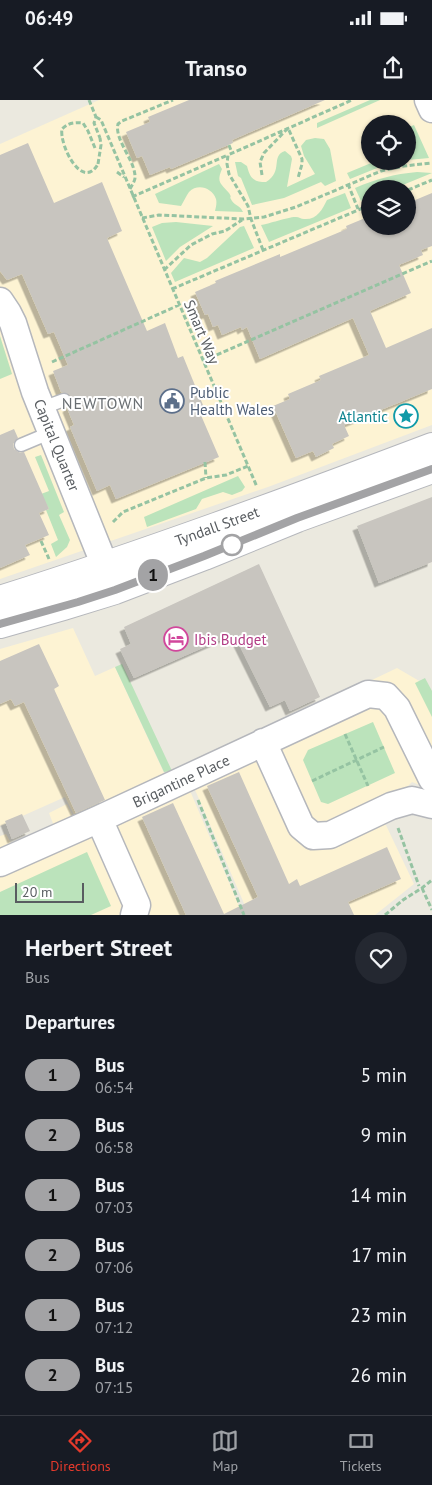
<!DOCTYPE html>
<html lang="en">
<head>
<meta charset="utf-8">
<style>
	body { margin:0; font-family:"PT Sans",sans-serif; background:#242831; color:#f1f3f6; height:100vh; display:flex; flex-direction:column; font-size:19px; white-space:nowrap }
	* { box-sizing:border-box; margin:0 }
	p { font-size:16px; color:#9ea1a6 }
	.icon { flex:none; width:28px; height:28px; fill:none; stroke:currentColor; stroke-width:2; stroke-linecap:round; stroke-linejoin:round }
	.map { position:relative; height:815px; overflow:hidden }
	.details { display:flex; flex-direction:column; background:#171b24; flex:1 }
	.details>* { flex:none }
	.badge { padding:0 10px; border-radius:16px; font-size:18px; line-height:32px }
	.controls { position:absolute; left:361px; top:15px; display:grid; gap:10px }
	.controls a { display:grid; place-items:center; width:55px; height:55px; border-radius:50%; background:#171b24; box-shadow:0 1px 4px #0004; font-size:25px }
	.scale { position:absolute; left:15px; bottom:12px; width:69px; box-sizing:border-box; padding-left:5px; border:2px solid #585c60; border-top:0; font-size:14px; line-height:18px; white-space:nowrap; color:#585c60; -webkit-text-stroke:4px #fff; paint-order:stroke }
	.map>.badge { position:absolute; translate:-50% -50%; box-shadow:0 0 0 2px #fff }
	h2 { padding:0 25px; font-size:19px; line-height:45px }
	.round { display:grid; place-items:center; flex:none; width:52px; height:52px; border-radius:26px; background:#242831 }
	.head { display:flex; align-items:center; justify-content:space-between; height:85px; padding:0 25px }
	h1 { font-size:24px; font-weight:600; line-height:38px }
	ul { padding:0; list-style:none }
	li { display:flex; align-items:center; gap:15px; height:60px; padding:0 25px }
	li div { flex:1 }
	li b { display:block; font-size:19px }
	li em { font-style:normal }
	li .badge { min-width:55px; font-weight:700; text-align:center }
	.status { display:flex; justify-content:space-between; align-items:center; height:35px; padding:0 25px; background:#171b24; direction:ltr }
	.status svg { height:14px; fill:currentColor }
	header { display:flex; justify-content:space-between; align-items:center; height:65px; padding:0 25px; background:#171b24; font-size:22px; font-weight:600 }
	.tabs { display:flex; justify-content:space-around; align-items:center; height:70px; border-top:1px solid #363941; background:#171b24; font-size:14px; color:#9ea1a6 }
	.tabs a { display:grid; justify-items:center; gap:2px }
	.tabs .active { color:#e53a2c }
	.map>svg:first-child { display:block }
	.commercial { fill:#fdf3d3; fill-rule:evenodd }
	.green { fill:#bbe3bb }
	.building { fill:#c8c5bf; filter:url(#shadow) }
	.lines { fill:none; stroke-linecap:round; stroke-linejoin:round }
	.service-casing { stroke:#b5b7bc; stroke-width:15 }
	.minor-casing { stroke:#b5b7bc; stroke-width:29 }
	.tertiary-casing { stroke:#b5b7bc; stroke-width:30 }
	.path { stroke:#95c3a2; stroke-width:3; stroke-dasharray:5 2.5; stroke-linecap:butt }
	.service { stroke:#fff; stroke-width:12 }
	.minor { stroke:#fff; stroke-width:26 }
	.tertiary { stroke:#fff; stroke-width:28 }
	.path-bridge { stroke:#95c3a2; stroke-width:3; stroke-dasharray:5 2.5; stroke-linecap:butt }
	.line-casing { stroke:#fff; stroke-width:11 }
	.line { stroke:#a3a3a5; stroke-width:8 }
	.stop-dot { fill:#fff; stroke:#a3a3a5; stroke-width:2.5 }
	.labels { text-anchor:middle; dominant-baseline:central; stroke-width:4; stroke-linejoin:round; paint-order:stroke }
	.street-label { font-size:15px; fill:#585c60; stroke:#fff }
	.service-label { font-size:15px; fill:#4e5e75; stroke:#fff; text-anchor:start }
	.culture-label { font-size:15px; fill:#0d838f; stroke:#fff; text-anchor:end }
	.hotel-label { font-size:15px; fill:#b23c85; stroke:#fff; text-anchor:start }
	.neighbourhood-label { font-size:16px; letter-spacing:1px; fill:#696e72; stroke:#fff }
</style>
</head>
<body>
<div class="status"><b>06:49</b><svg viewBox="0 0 49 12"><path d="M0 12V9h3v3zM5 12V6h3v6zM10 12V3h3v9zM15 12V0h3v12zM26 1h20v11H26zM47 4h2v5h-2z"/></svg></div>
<header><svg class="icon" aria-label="back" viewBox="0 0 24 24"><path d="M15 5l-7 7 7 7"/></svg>Transo<svg class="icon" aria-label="share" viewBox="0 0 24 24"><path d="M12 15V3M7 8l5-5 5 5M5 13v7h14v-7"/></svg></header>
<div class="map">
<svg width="432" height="815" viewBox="0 0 432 815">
	<defs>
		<filter id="shadow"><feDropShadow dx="-4.5" dy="4.5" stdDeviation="0" flood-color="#0004"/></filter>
	</defs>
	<rect width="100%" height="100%" fill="#ebe9df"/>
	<path class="commercial" d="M 99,0 L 432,0 L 432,325 L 268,387 L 0,479 L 0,44 ZM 370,24 L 408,24 L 408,61 L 370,61 ZM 370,89 L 408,89 L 408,126 L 370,126 Z
		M 73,528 L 95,576 L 115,567 L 165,675 L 75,717 L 65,697 L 0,726 L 0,549 Z
		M 397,568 L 421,582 L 432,604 L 432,690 L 412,682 L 404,690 L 384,721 L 414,784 L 375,815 L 249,815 L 186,669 Z
		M 182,672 L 243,815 L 0,815 L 0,736 L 6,734 L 11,743 L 54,726 L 49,713 L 67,704 L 74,718 Z"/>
	<path class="green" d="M 370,0 L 380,0 L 317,28 L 317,23 Z
		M 414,25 L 429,58 L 408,60 L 408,48 L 416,44 L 409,27 Z
		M 315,38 L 324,39 L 330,49 L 336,81 L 325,86 L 321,82 L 284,98 L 252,105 L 241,78 L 238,76 L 235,62 L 241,62 L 247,66 C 250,77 252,82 266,82 C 284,71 270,56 285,51 L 291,56 L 292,59 L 287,87 L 315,74 L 304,56 L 301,46 L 306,40 Z
		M 376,61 L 399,61 L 387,64 L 350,79 L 347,73 Z
		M 219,64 L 222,69 C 216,83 221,83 229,93 C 233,99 228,95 232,101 C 235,106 240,105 243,112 L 215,111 C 216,107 217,103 216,99 C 212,88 198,83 189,92 C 186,96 184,101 181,106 L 159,103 L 155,94 Z
		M 417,72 L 432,73 L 393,89 L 370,89 L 370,98 L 361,101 L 355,88 C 376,79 394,74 417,72 Z
		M 345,93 L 351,108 L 269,142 L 261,125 C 268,124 291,116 296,117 C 299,117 301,119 304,119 C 317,120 322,110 327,100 Z
		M 176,122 L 213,126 L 180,147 L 166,161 L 152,127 L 162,123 Z
		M 244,126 L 254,148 L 175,182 L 171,173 L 184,158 L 200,162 L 207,158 L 240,127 Z
		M 0,236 L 12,274 L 0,279 Z
		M 41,355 L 64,412 L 59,415 L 70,440 L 67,447 L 56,457 L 51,444 L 58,440 L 46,410 L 49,409 L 41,394 L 49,391 L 35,357 Z
		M 238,376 L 245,387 L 242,391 L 232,395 L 223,392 L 202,399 L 196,409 L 147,427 L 144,417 Z
		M 122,564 L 172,671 L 164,672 L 115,567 Z
		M 425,578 L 432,591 L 432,617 L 415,583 Z
		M 373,622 L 395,673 L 328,704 L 321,702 L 303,660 L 308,650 Z
		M 87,752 L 111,806 L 91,815 L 0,815 L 0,792 Z"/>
	<path class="building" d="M 189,0 L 325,0 L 232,40 L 233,43 L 171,69 L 170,67 L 150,75 L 142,56 L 137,58 L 126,32 L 150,22 L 148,17 Z
		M 28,43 L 54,103 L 102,82 L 122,131 L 107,138 L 147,231 L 165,223 L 178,258 L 183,256 L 205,310 L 200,313 L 219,357 L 116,399 L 110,385 L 97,391 L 70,327 L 74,325 L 67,308 L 70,305 L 72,298 L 69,294 L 61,292 L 53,271 L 68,265 L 54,232 L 48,234 L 22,174 L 7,180 L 0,171 L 0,55 Z
		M 432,93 L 432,146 L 421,150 L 423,155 L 399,165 L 411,193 L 370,211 L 386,248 L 432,228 L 432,289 L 344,325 L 349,336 L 332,344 L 334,348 L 316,357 L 313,351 L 296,358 L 273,306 L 290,299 L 288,294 L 321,280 L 319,276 L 369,255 L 353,218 L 260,259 L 247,227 L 242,230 L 241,227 L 222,235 L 218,225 L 213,227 L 208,214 L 205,215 L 195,192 L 216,183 L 215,181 L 280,154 L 280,157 L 347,129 L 346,126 L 370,116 L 370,126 L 408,126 L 408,103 Z
		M 14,329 L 18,338 L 13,344 L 14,349 L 20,353 L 24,352 L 49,409 L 39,413 L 49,435 L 25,445 L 30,455 L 0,468 L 0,335 Z
		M 432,397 L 432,462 L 379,483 L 357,426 Z
		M 259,464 L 320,597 L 290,611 L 285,600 L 270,607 L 234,534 L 134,578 L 120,549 L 131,544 L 124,527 Z
		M 39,544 L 59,586 L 54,589 L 105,700 L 76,713 L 24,602 L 15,606 L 11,599 L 0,604 L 0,561 Z
		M 239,672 L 289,784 L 297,779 L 300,786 L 387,747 L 401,779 L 348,802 L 354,815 L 186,815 L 142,717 L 173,703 L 224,814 L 258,797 L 207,686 Z
		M 22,714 L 30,731 L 12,739 L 5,721 Z"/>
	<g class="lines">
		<g class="service-casing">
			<path id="service" d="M 42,308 L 64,300
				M 21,345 L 52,332"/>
		</g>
		<g class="minor-casing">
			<path id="minor" d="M 428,0 L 432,9
				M 0,201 L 8,213 L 13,223 L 35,292 L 113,486
				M 263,642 L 301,726 L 313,736 L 330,735 L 391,706 L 412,700 L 432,705
				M 99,719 L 137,805 L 134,815
				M 0,763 L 99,719 L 368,594 L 386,596 L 397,608 L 432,679"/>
		</g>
		<g class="tertiary-casing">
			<path id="tertiary" d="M 0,500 C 146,454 289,401 432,347
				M 0,524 L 63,506 L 115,490 L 204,456 L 297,418 L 432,369"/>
		</g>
		<path class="path" d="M 89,0 L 96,17 L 94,23 L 100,38
			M 96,17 L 101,20 L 257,387
			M 229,45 L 232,53
			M 95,48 L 88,31 L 83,23 C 74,22 68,23 62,29 C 59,44 82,92 98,64
			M 117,72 L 124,77
			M 262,75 L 260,62 L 264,53 L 288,28 L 302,59 L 302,64 L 298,78
			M 348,84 L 358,109
			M 130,89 C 132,85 135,81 135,78 C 136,61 114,40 118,24 L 122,21 L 173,0
			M 408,90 L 432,80
			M 132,97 L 228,55
			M 142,118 L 159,115 L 243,119 L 264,117 L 296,107 L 381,71 L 404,66 L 432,63
			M 263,150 L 251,119 L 248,106 L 229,74 L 227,64 L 228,55 L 352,0
			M 164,170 L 191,145 L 212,134 L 225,131 L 242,120
			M 172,189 L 370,105
			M 203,261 L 432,161
			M 52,262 L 179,205
			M 205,362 L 206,378
			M 113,422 L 123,412 L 206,378 L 226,375 L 248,366
			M 41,441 L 49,459
			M 345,634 L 368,686
			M 312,681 L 384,647
			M 198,700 L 244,815
			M 398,728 L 419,786
			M 422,788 L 432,810
			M 385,815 L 403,800 L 422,788 L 432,780"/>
		<use href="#service" class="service"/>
		<use href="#minor" class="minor"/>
		<use href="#tertiary" class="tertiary"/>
		<path class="path-bridge" d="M 98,64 L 101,45 L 100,38"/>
	</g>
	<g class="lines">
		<g class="line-casing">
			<path id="line" d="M 0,524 L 78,502 L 115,490 L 204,456 L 297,418 L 432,369"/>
		</g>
		<use href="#line" class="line"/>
	</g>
	<defs>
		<g id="civic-ring" transform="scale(1.25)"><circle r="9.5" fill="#fff" stroke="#5c6f8a" stroke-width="1.5"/><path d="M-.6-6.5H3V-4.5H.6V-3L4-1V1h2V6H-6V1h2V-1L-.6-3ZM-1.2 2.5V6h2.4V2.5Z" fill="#5c6f8a"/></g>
		<g id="sight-ring" transform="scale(1.25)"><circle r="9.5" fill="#fff" stroke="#0f9aa8" stroke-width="1.5"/><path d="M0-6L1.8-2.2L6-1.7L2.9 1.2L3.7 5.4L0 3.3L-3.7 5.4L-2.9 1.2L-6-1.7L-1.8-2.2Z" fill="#0f9aa8"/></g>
		<g id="hotel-ring" transform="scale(1.25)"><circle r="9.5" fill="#fff" stroke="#d1479c" stroke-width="1.5"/><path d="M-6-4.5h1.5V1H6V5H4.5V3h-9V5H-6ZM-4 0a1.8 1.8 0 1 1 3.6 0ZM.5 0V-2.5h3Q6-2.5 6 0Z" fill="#d1479c"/></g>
	</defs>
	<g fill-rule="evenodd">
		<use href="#civic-ring" x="172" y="301"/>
		<use href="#sight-ring" x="406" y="316"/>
		<use href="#hotel-ring" x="176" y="539"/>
	</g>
	<circle class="stop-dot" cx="232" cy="445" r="10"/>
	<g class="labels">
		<g class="street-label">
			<text transform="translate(202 232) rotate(67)">Smart Way</text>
			<text transform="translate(57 345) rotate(68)">Capital Quarter</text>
			<text transform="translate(217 426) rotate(-20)">Tyndall Street</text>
			<text transform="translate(181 681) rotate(-25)">Brigantine Place</text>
		</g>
		<g class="service-label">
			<text x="190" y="292">Public<tspan x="190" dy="17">Health Wales</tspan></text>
		</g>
		<g class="culture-label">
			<text x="388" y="316">Atlantic</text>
		</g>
		<g class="hotel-label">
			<text x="194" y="539">Ibis Budget</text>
		</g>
		<g class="neighbourhood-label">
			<text x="103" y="303">NEWTOWN</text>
		</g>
	</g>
</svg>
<div class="controls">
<a><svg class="icon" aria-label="locate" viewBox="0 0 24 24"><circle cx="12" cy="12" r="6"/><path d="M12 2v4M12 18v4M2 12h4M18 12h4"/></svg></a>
<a><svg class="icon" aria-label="layers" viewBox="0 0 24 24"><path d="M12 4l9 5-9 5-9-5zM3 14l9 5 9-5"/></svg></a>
</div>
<div class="scale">20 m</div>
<b class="badge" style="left:153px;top:475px;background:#a3a3a5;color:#111">1</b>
</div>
<section class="details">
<div class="head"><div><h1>Herbert Street</h1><p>Bus</p></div><a class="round"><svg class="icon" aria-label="heart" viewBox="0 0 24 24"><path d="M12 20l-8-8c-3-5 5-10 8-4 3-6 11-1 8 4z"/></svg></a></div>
<h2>Departures</h2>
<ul>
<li><span class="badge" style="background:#a3a3a5;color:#111">1</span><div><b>Bus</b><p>06:54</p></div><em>5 min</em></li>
<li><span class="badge" style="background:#a3a3a5;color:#111">2</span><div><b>Bus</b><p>06:58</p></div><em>9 min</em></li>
<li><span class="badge" style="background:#a3a3a5;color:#111">1</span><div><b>Bus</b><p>07:03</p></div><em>14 min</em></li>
<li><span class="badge" style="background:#a3a3a5;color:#111">2</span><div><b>Bus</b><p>07:06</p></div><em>17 min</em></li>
<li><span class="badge" style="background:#a3a3a5;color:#111">1</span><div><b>Bus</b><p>07:12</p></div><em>23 min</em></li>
<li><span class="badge" style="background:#a3a3a5;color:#111">2</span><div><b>Bus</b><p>07:15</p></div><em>26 min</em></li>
</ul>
</section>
<nav class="tabs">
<a class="active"><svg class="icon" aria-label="directions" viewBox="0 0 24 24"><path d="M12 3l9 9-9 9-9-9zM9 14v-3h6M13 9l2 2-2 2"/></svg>Directions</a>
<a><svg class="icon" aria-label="map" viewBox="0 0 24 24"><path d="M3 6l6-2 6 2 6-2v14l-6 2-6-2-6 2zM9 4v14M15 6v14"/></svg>Map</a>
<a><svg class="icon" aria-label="tickets" viewBox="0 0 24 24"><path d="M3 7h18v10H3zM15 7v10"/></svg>Tickets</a>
</nav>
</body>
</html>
